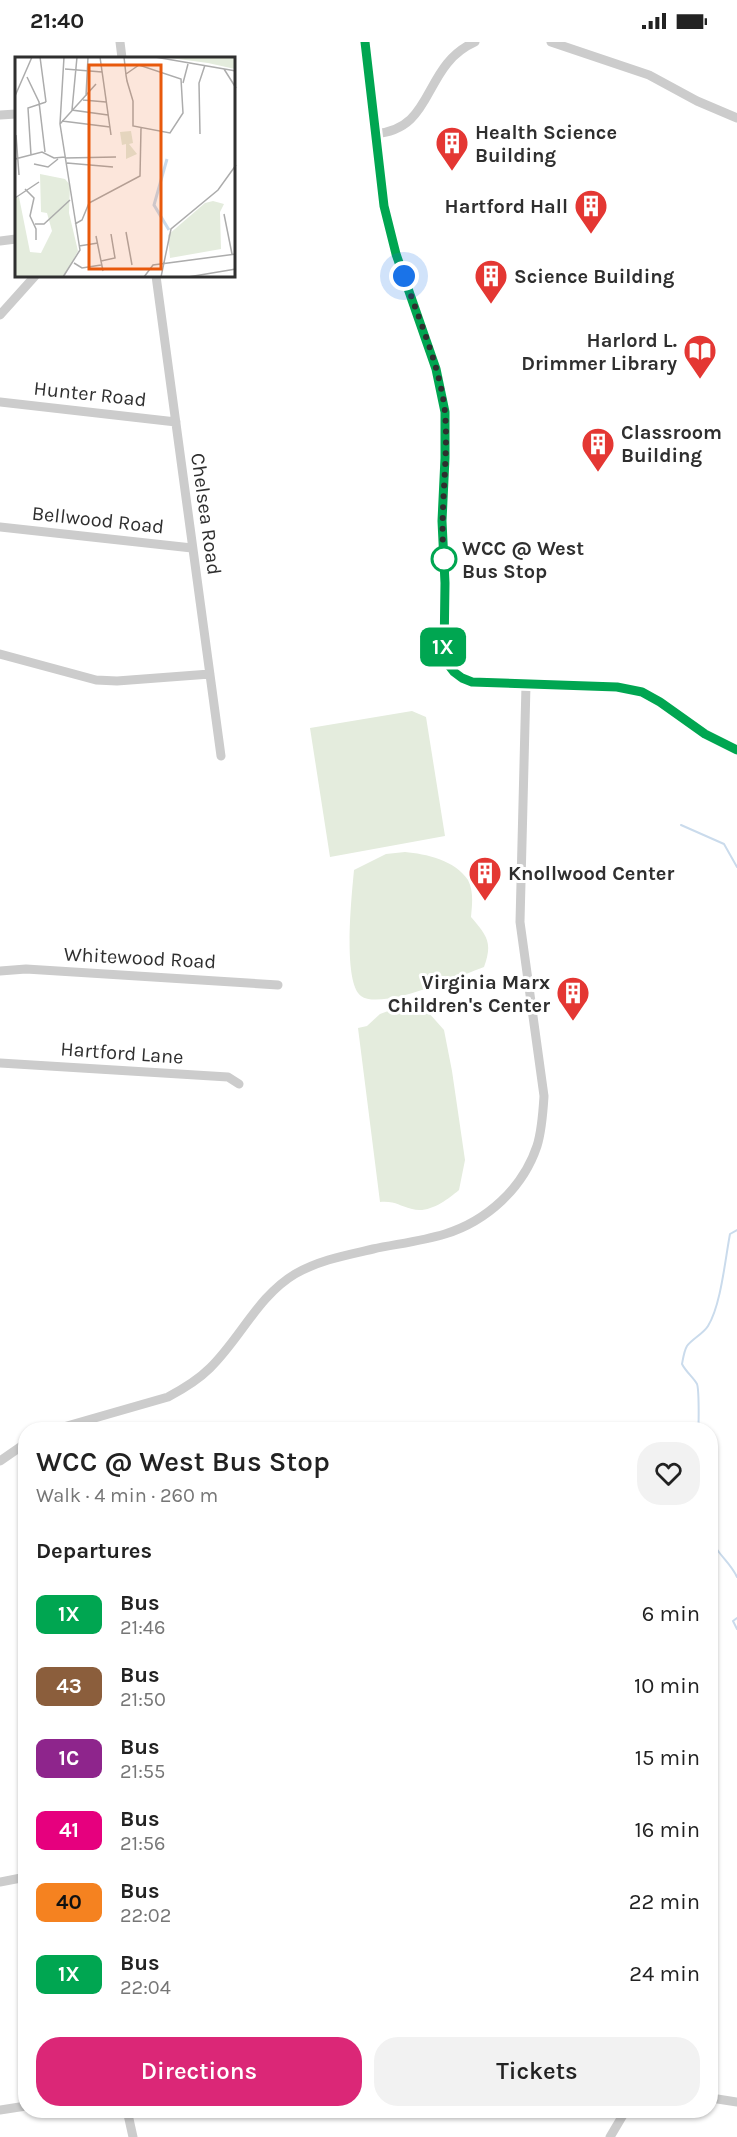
<!DOCTYPE html>
<html lang="en">
<head>
<meta charset="utf-8">
<style>
	body { margin:0; font-family:Karla,sans-serif; background:#f2f2f2; color:#222; height:100vh; display:flex; flex-direction:column; font-size:22px; white-space:nowrap }
	* { box-sizing:border-box; margin:0 }
	p { font-size:20px; color:#767676 }
	.icon { flex:none; width:33px; height:33px; fill:none; stroke:currentColor; stroke-width:2; stroke-linecap:round; stroke-linejoin:round }
	.map { position:relative; flex:1; overflow:hidden }
	.drawer { position:absolute; left:18px; top:1380px; width:700px; height:696px; display:flex; flex-direction:column; background:#fff; border-radius:24px; box-shadow:0 2px 4px #0004 }
	.drawer>* { flex:none }
	.badge { padding:0 12px; border-radius:9px; font-size:21px; line-height:39px }
	.you { position:absolute; width:30px; height:30px; margin:-15px; border:4px solid #fff; border-radius:50%; background:#1a73e8; box-shadow:0 0 0 9px #1a73e833 }
	.map>.badge { position:absolute; translate:-50% -50%; box-shadow:0 0 0 3px #fff }
	h2 { padding:0 18px; font-size:22px; line-height:54px }
	.round { display:grid; place-items:center; flex:none; width:63px; height:63px; border-radius:24px; background:#f2f2f2 }
	.headline { display:flex; align-items:center; justify-content:space-between; height:102px; padding:0 18px }
	h1 { font-size:28px; font-weight:600; line-height:45px }
	.button { display:flex; gap:12px; margin-top:auto; padding:12px 18px }
	.button a { flex:1; height:69px; border-radius:24px; background:#db2777; color:#fff; font-size:24px; font-weight:600; line-height:69px; text-align:center }
	.button a+a { background:#f2f2f2; color:#222 }
	ul { padding:0; list-style:none }
	li { display:flex; align-items:center; gap:18px; height:72px; padding:0 18px }
	li div { flex:1 }
	li b { display:block; font-size:22px }
	li em { font-style:normal }
	li .badge { min-width:66px; font-weight:700; text-align:center }
	.status { display:flex; justify-content:space-between; align-items:center; height:42px; padding:0 30px; background:#fff; direction:ltr }
	.status svg { height:16px; fill:currentColor }
	.map>svg:first-child { display:block }
	.green { fill:#e4ecdd }
	.lines { fill:none; stroke-linecap:round; stroke-linejoin:round }
	.stream { stroke:#cadbec; stroke-width:2 }
	.street { stroke:#ccc; stroke-width:9 }
	.line-casing { stroke:#fff; stroke-width:14 }
	.line { stroke:#00a651; stroke-width:9 }
	.walk { stroke:#2f2f2f; stroke-width:6; stroke-dasharray:0 10.8 }
	.stop-dot { fill:#fff; stroke:#00a651; stroke-width:3 }
	.labels { text-anchor:middle; dominant-baseline:central; stroke-width:6; stroke-linejoin:round; paint-order:stroke }
	.poi-label { font-size:20px; font-weight:bold; fill:#2f2f2f; stroke:#fff; text-anchor:start }
	.street-label { font-size:20px; fill:#2f2f2f; stroke:#fff }
	.stop-label { font-size:20px; font-weight:bold; fill:#2f2f2f; stroke:#fff; text-anchor:start }
	.inset-river { fill:none; stroke:#cadbec; stroke-width:3 }
	.inset-road { fill:none; stroke:#acacac; stroke-width:1.5 }
	.view { fill:#e8590c; fill-opacity:0.15; stroke:#e8590c; stroke-width:3 }
	.inset-edge { fill:none; stroke:#2f2f2f; stroke-width:3 }
</style>
</head>
<body>
<div class="status"><b>21:40</b><svg viewBox="0 0 49 12"><path d="M0 12V9h3v3zM5 12V6h3v6zM10 12V3h3v9zM15 12V0h3v12zM26 1h20v11H26zM47 4h2v5h-2z"/></svg></div>
<div class="map">
<svg width="737" height="2095" viewBox="0 0 737 2095">
	<rect width="100%" height="100%" fill="#fff"/>
	<path class="green" d="M 412,669 L 426,675 L 445,794 L 330,815 L 310,686 Z
		M 405,810 C 426,812 455,818 468,838 C 474,849 472,864 471,875 C 487,894 493,900 484,925 C 462,933 381,969 361,954 C 342,940 352,851 354,828 L 386,812 Z
		M 399,965 L 428,970 L 444,988 L 452,1029 L 465,1118 L 459,1148 C 447,1158 429,1172 412,1167 C 398,1164 397,1159 380,1160 L 358,986 L 367,984 L 380,972 Z"/>
	<g class="lines">
		<path class="stream" d="M 681,783 L 724,802 L 737,825
			M 698,1388 C 699,1381 699,1347 697,1342 C 693,1335 686,1330 682,1322 C 683,1317 684,1309 687,1304 C 692,1297 703,1292 708,1284 C 721,1263 725,1218 730,1192 L 737,1188
			M 711,1497 C 717,1512 730,1520 737,1535
			M 737,1576 L 733,1579 L 737,1587"/>
		<path class="street" d="M 120,0 L 122,16
			M 365,0 L 384,163 L 396,212 L 436,327 L 445,370 L 445,416 L 442,479 L 445,541 L 444,612 L 447,621 L 454,630 L 462,636 L 472,640 L 617,645 L 642,649 L 660,660 L 705,692 L 737,708
			M 551,0 L 649,33 L 697,59 L 737,76
			M 0,73 L 16,72
			M 374,92 C 436,88 421,24 475,0
			M 0,199 L 16,197
			M 156,234 L 221,714
			M 0,273 L 35,234
			M 0,360 L 176,380
			M 0,485 L 192,506
			M 0,612 L 96,638 L 117,639 L 210,632
			M 0,929 L 26,927 L 278,943
			M 0,1021 L 228,1035 L 239,1042
			M 53,1388 L 168,1355 C 183,1347 198,1338 210,1326 C 240,1297 258,1254 295,1232 C 319,1218 347,1213 373,1207 C 397,1202 422,1199 445,1192 C 487,1179 523,1146 537,1104 C 542,1088 543,1070 544,1054 L 520,880 L 526,643
			M 0,1419 L 26,1401
			M 0,1840 L 26,1835
			M 711,2056 L 737,2060
			M 0,2068 L 26,2064
			M 127,2068 L 133,2095
			M 610,2095 L 626,2068"/>
	</g>
	<g class="lines">
		<g class="line-casing">
			<path id="line" d="M 365,0 L 384,164 L 396,212 L 436,327 L 445,370 L 445,416 L 442,479 L 445,541 L 444,612 L 447,621 L 454,630 L 462,636 L 472,640 L 617,645 L 642,650 L 660,660 L 705,692 L 737,708"/>
		</g>
		<use href="#line" class="line"/>
		<path class="walk" d="M 404,234 C 419,278 440,324 445,370 C 449,419 439,468 444,517"/>
	</g>
	<defs>
		<g id="building-pin" transform="scale(1.725)"><path d="M0 17L-7.5 6A9.5 9.5 0 1 1 7.5 6Z" fill="#e43733" stroke="#fff"/><path d="M-4-6H4V6H1V3H-1V6H-4ZM-2.5-4.3h1.7v1.8h-1.7ZM.8-4.3h1.7v1.8H.8ZM-2.5-1h1.7V.8h-1.7ZM.8-1h1.7V.8H.8Z" fill="#fff"/></g>
		<g id="library-pin" transform="scale(1.725)"><path d="M0 17L-7.5 6A9.5 9.5 0 1 1 7.5 6Z" fill="#e43733" stroke="#fff"/><path d="M-6-4Q-3-5.5-.7-3.5V5Q-3 3-6 4ZM6-4Q3-5.5 .7-3.5V5Q3 3 6 4Z" fill="#fff"/></g>
	</defs>
	<g fill-rule="evenodd">
		<use href="#building-pin" x="452" y="101"/>
		<use href="#building-pin" x="591" y="164"/>
		<use href="#building-pin" x="491" y="234"/>
		<use href="#library-pin" x="700" y="309"/>
		<use href="#building-pin" x="598" y="402"/>
		<use href="#building-pin" x="485" y="831"/>
		<use href="#building-pin" x="573" y="951"/>
	</g>
	<circle class="stop-dot" cx="444" cy="517" r="12"/>
	<g class="labels">
		<g class="poi-label">
			<text x="475" y="90">Health Science<tspan x="475" dy="23">Building</tspan></text>
			<text x="568" y="164" text-anchor="end">Hartford Hall</text>
			<text x="514" y="234">Science Building</text>
			<text x="677" y="298" text-anchor="end">Harlord L.<tspan x="677" dy="23">Drimmer Library</tspan></text>
			<text x="621" y="390">Classroom<tspan x="621" dy="23">Building</tspan></text>
			<text x="508" y="831">Knollwood Center</text>
			<text x="550" y="940" text-anchor="end">Virginia Marx<tspan x="550" dy="23">Children's Center</tspan></text>
		</g>
		<g class="street-label">
			<text transform="translate(90 352) rotate(6)">Hunter Road</text>
			<text transform="translate(206 472) rotate(82)">Chelsea Road</text>
			<text transform="translate(98 478) rotate(6)">Bellwood Road</text>
			<text transform="translate(140 916) rotate(3)">Whitewood Road</text>
			<text transform="translate(122 1011) rotate(4)">Hartford Lane</text>
		</g>
		<g class="stop-label">
			<text x="462" y="506">WCC @ West<tspan x="462" dy="23">Bus Stop</tspan></text>
		</g>
	</g>
	<g transform="translate(15 15)">
		<rect width="220" height="220" fill="#fff"/>
		<path d="M 148,0 L 220,0 L 220,12 L 193,6 ZM 116,74 L 118,86 L 114,87 L 122,97 L 111,102 L 111,87 L 107,88 L 105,75 ZM 25,117 L 50,122 L 55,128 L 54,156 L 63,194 L 49,220 L 0,220 L 0,141 L 4,140 L 15,195 L 26,196 L 37,174 L 32,156 L 26,155 ZM 198,144 L 209,147 L 205,155 L 206,192 L 155,201 L 153,178 L 190,146 Z" fill="#e4ecdd"/>
		<path class="inset-river" d="M 152,102 L 139,148 L 154,173"/>
		<path class="inset-road" d="M 25,0 L 31,45M 62,0 L 57,53 L 93,58M 85,0 L 96,78M 109,0 L 111,18 L 112,24 L 118,44 L 118,69 L 155,76 L 168,56 L 166,22 L 124,8 L 111,17M 140,0 L 221,14M 50,12 L 87,15M 209,12 L 221,31M 12,20 L 24,45 L 30,95M 168,26 L 173,7M 0,39 L 17,0M 71,39 L 73,0M 68,43 L 91,45M 47,64 L 95,70M 45,67 L 81,27M 185,77 L 184,26 L 190,8M 1,78 L 4,118M 16,98 L 13,51 L 31,45M 50,101 L 101,100M 0,102 L 27,95 L 39,101 L 50,100M 52,106 L 98,110M 19,107 L 33,110 L 43,102M 10,132 L 19,141 L 15,159 L 21,172 L 21,183M 0,141 L 24,125M 209,157 L 217,197M 20,167 L 29,167 L 55,143M 60,167 L 67,163 L 74,146 L 125,119 L 126,71M 111,175 L 117,208M 81,179 L 88,214M 64,189 L 83,186M 86,204 L 100,201 L 96,177M 59,206 L 67,211 L 86,208M 48,220 L 65,193 L 45,67 L 49,0M 129,220 L 138,208 L 221,197M 146,220 L 156,172 L 203,133 L 221,108M 173,220 L 221,212"/>
		<path class="view" d="M 74,8 L 146,8 L 146,212 L 74,212 Z"/>
		<rect width="220" height="220" class="inset-edge"/>
	</g>
</svg>
<div class="you" style="left:404px;top:234px"></div>
<b class="badge" style="left:443px;top:605px;background:#00a651;color:#fff">1X</b>
<section class="drawer">
<div class="headline"><div><h1>WCC @ West Bus Stop</h1><p>Walk · 4 min · 260 m</p></div><a class="round"><svg class="icon" aria-label="heart" viewBox="0 0 24 24"><path d="M12 20l-8-8c-3-5 5-10 8-4 3-6 11-1 8 4z"/></svg></a></div>
<h2>Departures</h2>
<ul>
<li><span class="badge" style="background:#00a651;color:#fff">1X</span><div><b>Bus</b><p>21:46</p></div><em>6 min</em></li>
<li><span class="badge" style="background:#8b5e3c;color:#fff">43</span><div><b>Bus</b><p>21:50</p></div><em>10 min</em></li>
<li><span class="badge" style="background:#8e258c;color:#fff">1C</span><div><b>Bus</b><p>21:55</p></div><em>15 min</em></li>
<li><span class="badge" style="background:#e6007e;color:#fff">41</span><div><b>Bus</b><p>21:56</p></div><em>16 min</em></li>
<li><span class="badge" style="background:#f58220;color:#111">40</span><div><b>Bus</b><p>22:02</p></div><em>22 min</em></li>
<li><span class="badge" style="background:#00a651;color:#fff">1X</span><div><b>Bus</b><p>22:04</p></div><em>24 min</em></li>
</ul>
<div class="button"><a>Directions</a><a>Tickets</a></div>
</section>
</div>
</body>
</html>
